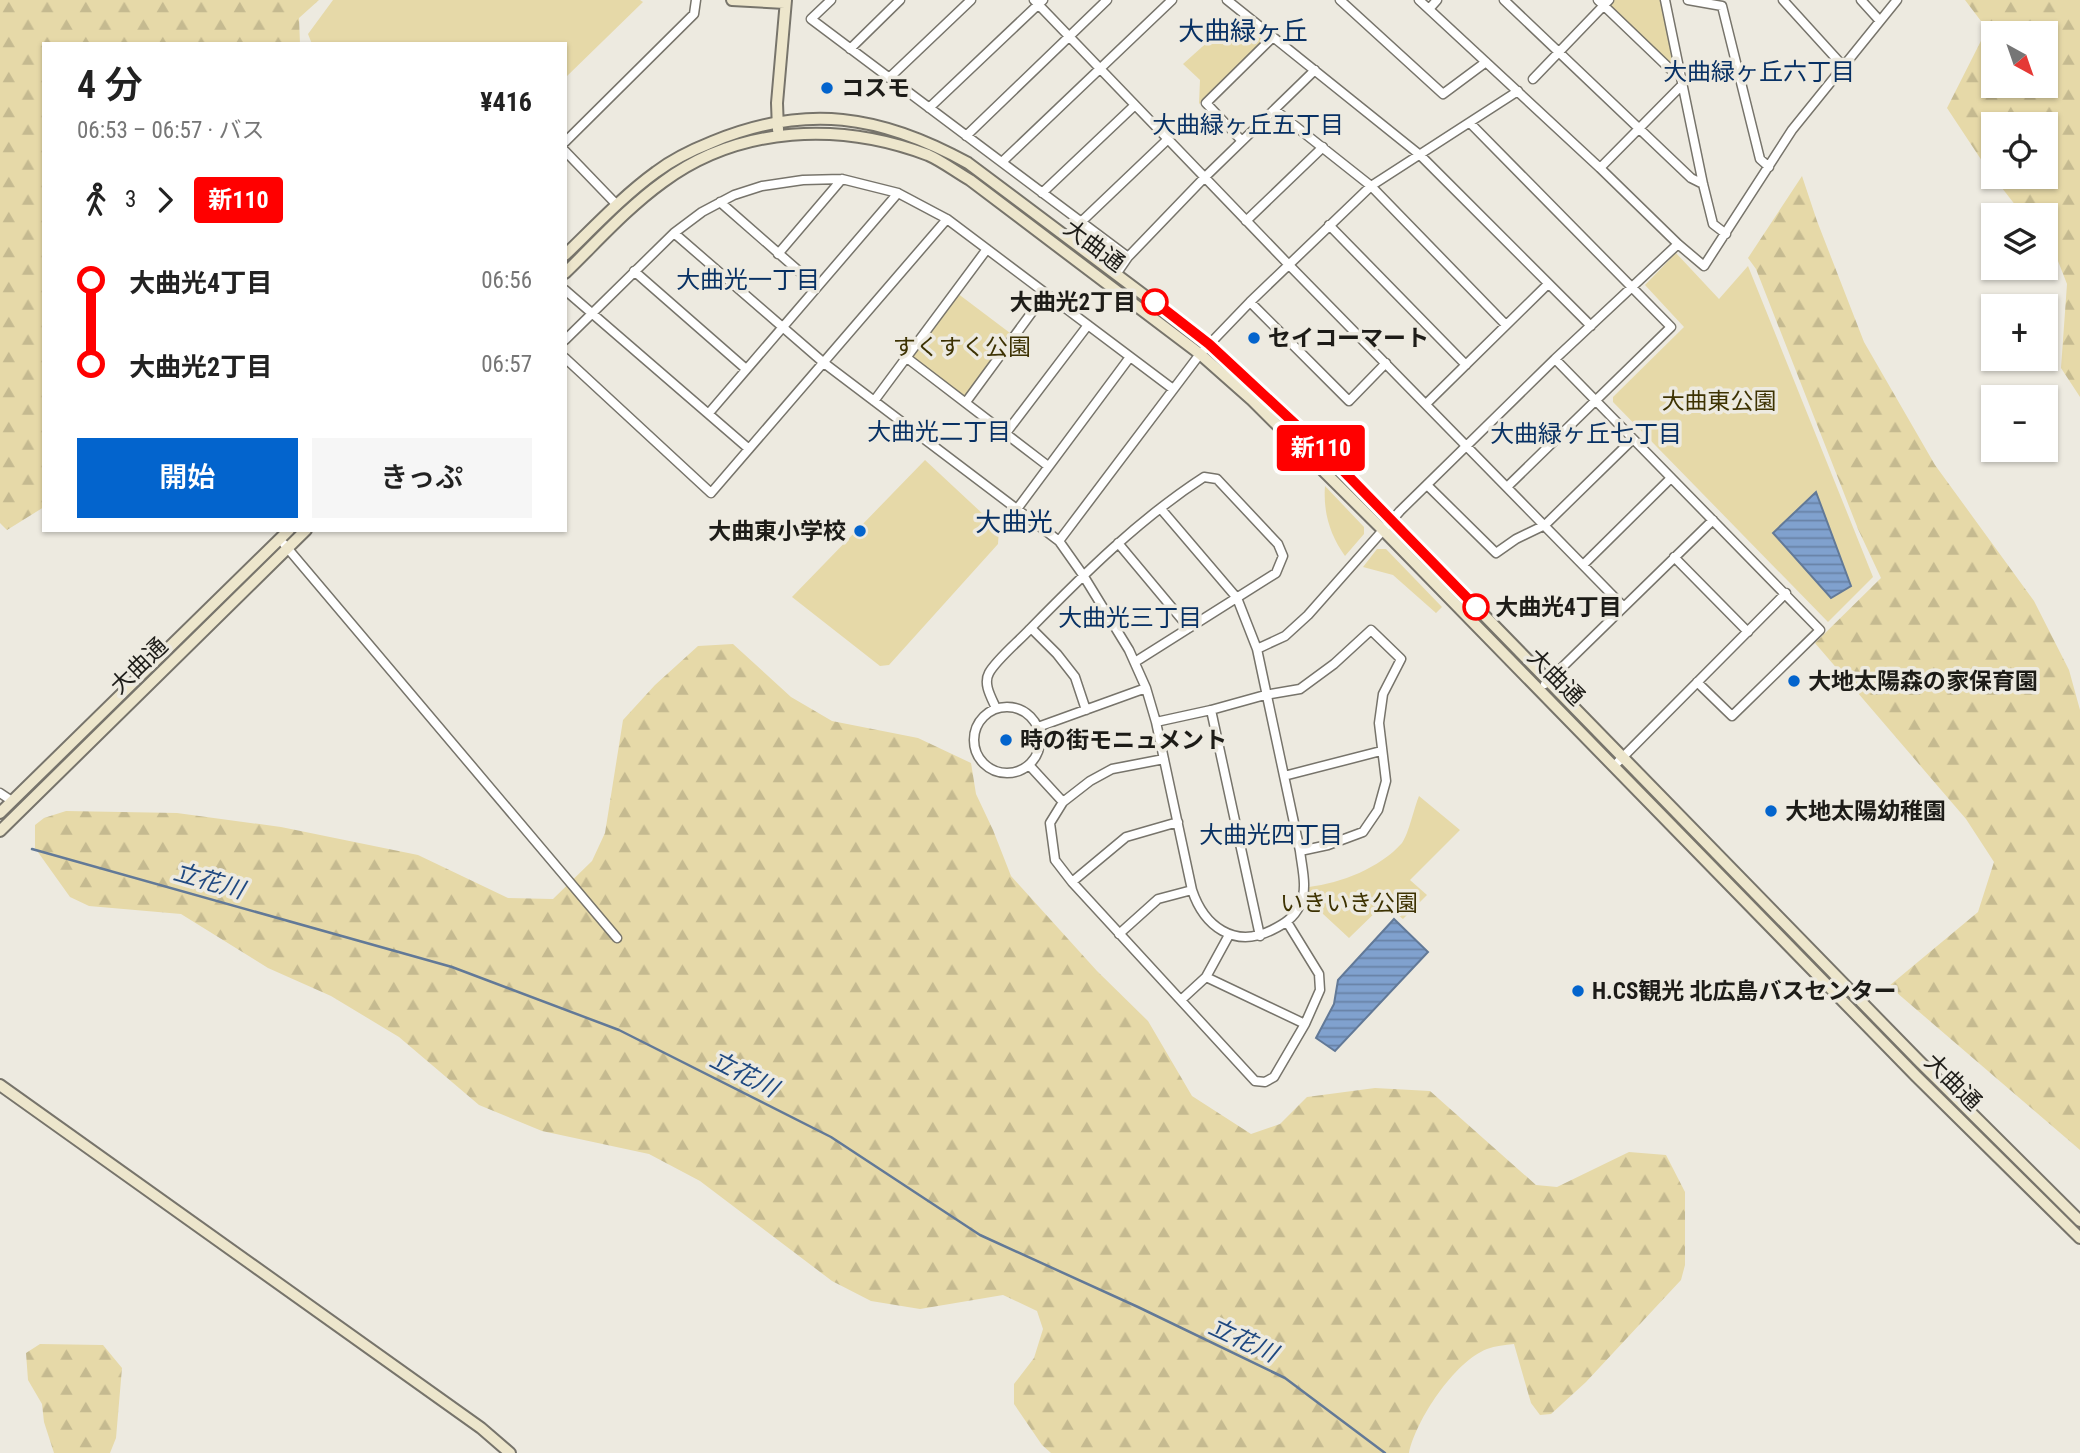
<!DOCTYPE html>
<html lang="ja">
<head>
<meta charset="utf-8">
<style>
	body { margin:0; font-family:"Roboto Condensed","Noto Sans JP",sans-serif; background:#f6f6f6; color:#222; height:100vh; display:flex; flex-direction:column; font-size:26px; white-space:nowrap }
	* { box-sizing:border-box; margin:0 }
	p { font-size:23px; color:#767676 }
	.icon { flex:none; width:38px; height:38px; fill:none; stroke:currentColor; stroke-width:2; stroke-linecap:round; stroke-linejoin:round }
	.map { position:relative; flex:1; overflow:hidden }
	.side { position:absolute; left:42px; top:42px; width:525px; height:490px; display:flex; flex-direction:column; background:#fff; border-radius:0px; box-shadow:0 2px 5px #0004 }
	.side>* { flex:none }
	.badge { padding:0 14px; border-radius:5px; font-size:24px; line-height:46px }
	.needle { width:46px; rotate:140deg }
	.fabs { position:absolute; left:1981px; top:21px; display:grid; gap:14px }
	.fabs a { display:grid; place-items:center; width:77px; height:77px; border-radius:0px; background:#fff; box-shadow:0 2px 5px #0004; font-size:35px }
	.map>.badge { position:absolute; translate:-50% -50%; box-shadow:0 0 0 4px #fff }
	.legs { display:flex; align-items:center; gap:10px; height:77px; padding:0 35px; font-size:23px }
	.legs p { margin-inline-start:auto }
	.head { display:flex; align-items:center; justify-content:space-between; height:119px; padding:0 35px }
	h1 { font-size:38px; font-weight:600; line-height:52px }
	.cta { display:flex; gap:14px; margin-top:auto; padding:14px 35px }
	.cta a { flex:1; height:80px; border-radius:0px; background:#0364cd; color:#fff; font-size:28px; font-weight:600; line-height:80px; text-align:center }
	.cta a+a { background:#f6f6f6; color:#222 }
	ul { padding:0 35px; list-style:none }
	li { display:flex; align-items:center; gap:24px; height:84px; font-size:26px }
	li i { display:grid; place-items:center; width:10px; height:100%; margin:0 9px; background:currentColor }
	li i::after { content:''; width:18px; height:18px; margin:-9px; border:5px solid; border-radius:50%; background:#fff }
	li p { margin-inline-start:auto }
	li:first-child i { background:linear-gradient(#0000 50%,currentColor 0) }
	li:last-child i { background:linear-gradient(currentColor 50%,#0000 0) }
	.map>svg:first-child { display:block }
	.forest { fill:url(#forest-firs); fill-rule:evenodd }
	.green { fill:#e6d9a8 }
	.water { fill:url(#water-rules); stroke:#627997; stroke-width:2 }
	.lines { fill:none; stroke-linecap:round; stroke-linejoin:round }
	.stream { stroke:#627997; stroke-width:2.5 }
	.street-casing { stroke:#77746b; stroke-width:11 }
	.secondary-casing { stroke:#77746b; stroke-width:14 }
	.street { stroke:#fff; stroke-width:8 }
	.secondary { stroke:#ede6cc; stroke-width:10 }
	.line-1-casing { stroke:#fff; stroke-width:16 }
	.line-1 { stroke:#f00; stroke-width:10 }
	.poi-dot { fill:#0364cd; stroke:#edeae0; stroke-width:2.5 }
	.stop-1-dot { fill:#fff; stroke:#f00; stroke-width:3.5 }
	.labels { text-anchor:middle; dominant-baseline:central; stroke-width:7; stroke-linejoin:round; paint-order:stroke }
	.poi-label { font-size:23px; font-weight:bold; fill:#1d1c18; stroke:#edeae0; text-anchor:start }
	.street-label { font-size:23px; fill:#1d1c18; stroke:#edeae0 }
	.stop-label { font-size:23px; font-weight:bold; fill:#1d1c18; stroke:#edeae0; text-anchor:end }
	.park-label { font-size:23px; fill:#3d3202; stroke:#edeae0 }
	.neighbourhood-label { font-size:24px; fill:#083164; stroke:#edeae0 }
	.water-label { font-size:24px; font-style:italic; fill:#1f4981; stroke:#edeae0 }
	.quarter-label { font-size:26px; fill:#083164; stroke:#edeae0 }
</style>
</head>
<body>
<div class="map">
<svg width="2080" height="1453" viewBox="0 0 2080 1453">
	<defs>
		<pattern id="forest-firs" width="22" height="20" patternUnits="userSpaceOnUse" patternTransform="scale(1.75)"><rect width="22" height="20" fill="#e6d9a8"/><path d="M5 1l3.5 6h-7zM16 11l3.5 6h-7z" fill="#c5ba90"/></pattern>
		<pattern id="water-rules" width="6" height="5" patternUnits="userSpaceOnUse" patternTransform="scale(1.75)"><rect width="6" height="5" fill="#80a1ce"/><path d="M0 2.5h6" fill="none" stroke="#6882a6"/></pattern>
	</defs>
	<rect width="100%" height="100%" fill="#edeae0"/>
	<path class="forest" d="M 0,0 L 319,0 L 299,18 L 300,44 L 44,44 L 44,507 L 7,530 L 0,523 Z
		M 1965,0 L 2080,0 L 2080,397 L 2061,368 L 2067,284 L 2058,261 L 2046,245 L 2046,215 L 2023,215 L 1988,170 L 1947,108 L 1987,29 ZM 1993,33 L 2046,33 L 2046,86 L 1993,86 ZM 1993,124 L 2046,124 L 2046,177 L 1993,177 Z
		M 1802,176 L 1817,221 L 1864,342 L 1935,465 L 2034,601 L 2069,670 L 2080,710 L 2080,1150 L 1889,986 L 1978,912 L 1994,862 L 1966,819 L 1815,643 L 1881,578 L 1858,529 L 1756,269 L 1748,258 Z
		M 733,644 L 791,697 L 832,721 L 918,738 L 971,763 L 976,794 L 993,830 L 1011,876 L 1097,971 L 1148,1021 L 1192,1096 L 1251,1134 L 1280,1124 L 1307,1097 L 1375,1088 L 1430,1091 L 1536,1185 L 1557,1187 L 1629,1152 L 1666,1155 L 1685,1192 L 1685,1265 L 1681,1280 L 1586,1382 L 1551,1414 L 1540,1415 L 1531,1403 L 1514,1344 C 1505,1345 1495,1346 1487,1349 C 1454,1362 1416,1420 1409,1453 L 1051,1453 L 1042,1445 L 1014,1404 L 1014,1384 L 1034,1358 L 1043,1329 L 1037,1311 L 1003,1295 L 920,1309 L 871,1301 L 832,1281 L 700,1181 L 649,1154 L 542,1131 L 479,1105 L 399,1037 L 331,996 L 268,968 L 181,914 L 89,906 L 70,897 L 35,848 L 35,825 L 44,818 L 66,811 L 177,813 L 281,827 L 418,855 L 508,898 L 553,899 L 592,861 L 605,833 L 623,720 L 655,685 L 698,646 Z
		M 40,1344 L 103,1345 L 122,1368 L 116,1438 L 110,1453 L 54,1453 L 44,1422 L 42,1404 L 28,1380 L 26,1353 Z"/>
	<path class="green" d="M 333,0 L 640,0 L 643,2 L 565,78 L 565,44 L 312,44 L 308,34 Z
		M 1609,0 L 1665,0 L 1679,70 L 1667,66 L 1603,5 Z
		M 1241,12 L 1273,37 L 1199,104 L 1200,80 L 1183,64 Z
		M 1676,253 L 1719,299 L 1748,266 L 1873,577 L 1828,622 L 1613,402 L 1613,397 L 1684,327 L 1645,285 Z
		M 957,293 L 1014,336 L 966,402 L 907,358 Z
		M 925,460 L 999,529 L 998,544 L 889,665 L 880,666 L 792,597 Z
		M 1325,486 L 1364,527 L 1364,534 L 1345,556 C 1330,535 1323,512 1325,486 Z
		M 1377,549 L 1386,549 L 1442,607 L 1436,613 L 1393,575 L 1363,567 Z
		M 1419,796 L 1460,830 L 1410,880 L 1427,895 L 1403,919 L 1384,904 L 1349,938 L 1309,901 L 1309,887 C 1341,883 1380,868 1402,843 C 1409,833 1414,808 1419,796 Z"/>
	<path class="water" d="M 1816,492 L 1851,586 L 1831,598 L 1773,533 Z
		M 1394,919 L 1428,952 L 1335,1051 L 1316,1038 L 1334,1004 L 1338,980 Z"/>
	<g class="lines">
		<path class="stream" d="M 32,849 L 452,967 L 619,1030 L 831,1137 L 980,1235 L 1138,1307 L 1285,1378 L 1385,1453"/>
		<g class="street-casing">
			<path id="street" d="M 831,0 L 811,19 L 1128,257
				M 1034,0 L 1289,265 L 1623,606
				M 1227,0 L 1420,155 L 1591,326
				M 1340,0 L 1443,94 L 1486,62
				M 1419,0 L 1600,168 L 1678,244 L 1704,266 L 1792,130 L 1897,0
				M 1504,0 L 1691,178 L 1703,184
				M 1598,0 L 1670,69 L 1679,70
				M 1665,0 L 1703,184 L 1713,224 L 1726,234
				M 1688,0 L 1722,6 L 1760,159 L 1769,167
				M 1783,0 L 1843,66
				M 1861,0 L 1880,21
				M 1429,9 L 1437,0
				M 850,49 L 900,0
				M 889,78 L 971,0
				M 1533,79 L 1609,0
				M 929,108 L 1043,0
				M 1275,110 L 1371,186 L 1506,325
				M 1470,123 L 1671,327 L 1507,487
				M 966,136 L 1107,0
				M 1242,141 L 1206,103 L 1273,37
				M 565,142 L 694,14 L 696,0
				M 565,151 L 617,205
				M 1002,162 L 1172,0
				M 1600,168 L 1682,85
				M 1042,193 L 1135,105
				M 720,202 L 817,287
				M 1246,221 L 1323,147
				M 1081,222 L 1167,140
				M 1329,225 L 1466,365
				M 674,233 L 824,363 L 1059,541 L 1083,575 L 1129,650 L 1146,688 L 1156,722 L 1192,890 C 1204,926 1234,949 1272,930 C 1284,924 1294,918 1300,905 C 1308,889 1302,868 1300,851 L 1257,649 L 1237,598 L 1161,509
				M 778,254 L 842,179
				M 634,271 L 746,369
				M 1117,273 L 1128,257 L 1204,178 L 1315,70
				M 565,290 L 749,449
				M 1250,302 L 1349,401 L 1386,363
				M 565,340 L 674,233 L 702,212 L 734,195 L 762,186 L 803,180 L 842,179 L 898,193 L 947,219 L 1173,389
				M 565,358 L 711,493 L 947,219
				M 907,358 L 1048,466
				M 1555,359 L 1820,630 L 1732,716 L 1697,682
				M 874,401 L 987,249
				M 966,402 L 1046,293
				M 1426,404 L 1548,284
				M 709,413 L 898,193
				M 1006,433 L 1088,325
				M 1427,485 L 1496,553 L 1516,539 L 1545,525 L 1633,439
				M 1017,509 L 1130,357
				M 1059,541 L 1200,354 L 1250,302 L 1371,186 L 1518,91
				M 1118,543 L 1189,628
				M 284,544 L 617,938
				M 1674,557 L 1748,632
				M 1583,565 L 1671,478
				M 1031,628 L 1057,654 L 1075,677 L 1086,710
				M 1257,649 L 1285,636 L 1308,615 L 1400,511 L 1555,359 L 1678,244
				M 1545,684 L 1713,520
				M974 740a33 33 0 1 1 66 0a33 33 0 1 1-66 0Z
				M 996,708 C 991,697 983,684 989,673 C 996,660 1019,641 1030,629 C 1084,574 1139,519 1204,477 L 1217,479 L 1278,544 L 1283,556 L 1276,573 L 1135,662
				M 1211,710 L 1260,936
				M 1156,722 L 1211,710 L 1265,695 L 1300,689 L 1334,664 L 1371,630 L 1401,659 L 1383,694 L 1379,723 L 1386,781 L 1378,810 L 1363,832 L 1328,845 L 1300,851
				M 1038,727 L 1146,688
				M 1164,759 L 1112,769 L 1090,781 L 1063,802 L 1050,823 L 1055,860 L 1072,882 L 1255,1081 L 1265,1082 L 1274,1077 L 1305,1024 L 1320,990 L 1319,974 L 1287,922
				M 1029,765 L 1063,802
				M 1614,766 L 1786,593
				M 1284,776 L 1381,751
				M 0,793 L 12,801
				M 1072,882 L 1126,837 L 1178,822
				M 1119,934 L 1158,899 L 1192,890
				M 1206,977 L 1305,1024
				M 1181,1000 L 1206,977 L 1229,935"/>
		</g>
		<g class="secondary-casing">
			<path id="secondary" d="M 732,0 L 785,3
				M 778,130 L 777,103 L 786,0
				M 565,255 C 594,227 623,196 656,172 C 673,159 692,150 712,142 C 806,103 881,115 968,163 L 1209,344 L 1322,449 L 1919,1061 L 2080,1221
				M 565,273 C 597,242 627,208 663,182 C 740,125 841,122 928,155 C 942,161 956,172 970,180 L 1200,354 L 1252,400 L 1382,529 L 1916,1076 L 2080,1238
				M 0,813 L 289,530
				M 0,831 L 306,530
				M 0,1085 L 481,1428 L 510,1453"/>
		</g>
		<use href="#street" class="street"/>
		<use href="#secondary" class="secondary"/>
	</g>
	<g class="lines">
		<g class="line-1-casing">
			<path id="line-1" d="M 1155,302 L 1209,344 L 1322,449 L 1476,607"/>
		</g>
		<use href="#line-1" class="line-1"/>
	</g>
	<g class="poi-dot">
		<circle cx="827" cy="88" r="7"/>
		<circle cx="1254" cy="338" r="7"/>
		<circle cx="860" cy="531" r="7"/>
		<circle cx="1794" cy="681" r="7"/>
		<circle cx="1006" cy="740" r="7"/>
		<circle cx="1771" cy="811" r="7"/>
		<circle cx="1578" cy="991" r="7"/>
	</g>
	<g class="stop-1-dot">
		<circle cx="1155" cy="302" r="12"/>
		<circle cx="1476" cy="607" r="12"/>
	</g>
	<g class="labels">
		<g class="poi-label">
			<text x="841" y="88">コスモ</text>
			<text x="1268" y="338">セイコーマート</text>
			<text x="846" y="531" text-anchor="end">大曲東小学校</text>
			<text x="1808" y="681">大地太陽森の家保育園</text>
			<text x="1020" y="740">時の街モニュメント</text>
			<text x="1785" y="811">大地太陽幼稚園</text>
			<text x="1592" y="991">H.CS観光 北広島バスセンター</text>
		</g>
		<g class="street-label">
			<text transform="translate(1094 246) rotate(37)">大曲通</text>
			<text transform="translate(139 666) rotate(-44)">大曲通</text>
			<text transform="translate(1556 677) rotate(45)">大曲通</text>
			<text transform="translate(1953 1082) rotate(45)">大曲通</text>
		</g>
		<g class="stop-label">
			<text x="1136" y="302">大曲光2丁目</text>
			<text x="1495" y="607" text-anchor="start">大曲光4丁目</text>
		</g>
		<g class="park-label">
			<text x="962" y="347">すくすく公園</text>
			<text x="1719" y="401">大曲東公園</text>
			<text x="1349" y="903">いきいき公園</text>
		</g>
		<g class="neighbourhood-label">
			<text x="1759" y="72">大曲緑ヶ丘六丁目</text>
			<text x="1248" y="125">大曲緑ヶ丘五丁目</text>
			<text x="748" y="280">大曲光一丁目</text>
			<text x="939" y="432">大曲光二丁目</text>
			<text x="1586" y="434">大曲緑ヶ丘七丁目</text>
			<text x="1130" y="618">大曲光三丁目</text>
			<text x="1271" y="835">大曲光四丁目</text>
		</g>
		<g class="water-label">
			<text transform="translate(209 881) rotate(16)">立花川</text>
			<text transform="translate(744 1074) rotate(27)">立花川</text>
			<text transform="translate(1243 1340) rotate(25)">立花川</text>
		</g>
		<g class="quarter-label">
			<text x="1243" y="31">大曲緑ヶ丘</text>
			<text x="1014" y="522">大曲光</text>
		</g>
	</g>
</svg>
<div class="fabs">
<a><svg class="needle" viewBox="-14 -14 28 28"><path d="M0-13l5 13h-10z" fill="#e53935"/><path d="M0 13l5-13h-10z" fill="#767676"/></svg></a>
<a><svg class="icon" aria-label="locate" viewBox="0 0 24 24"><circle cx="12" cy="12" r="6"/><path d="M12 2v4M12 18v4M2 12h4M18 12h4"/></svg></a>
<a><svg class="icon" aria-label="layers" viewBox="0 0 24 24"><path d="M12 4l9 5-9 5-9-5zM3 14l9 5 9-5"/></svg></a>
<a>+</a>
<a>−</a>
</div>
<b class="badge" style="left:1321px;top:448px;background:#f00;color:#fff">新110</b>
<section class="side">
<div class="head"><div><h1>4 分</h1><p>06:53 – 06:57 · バス</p></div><b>¥416</b></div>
<div class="legs"><svg class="icon" aria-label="walk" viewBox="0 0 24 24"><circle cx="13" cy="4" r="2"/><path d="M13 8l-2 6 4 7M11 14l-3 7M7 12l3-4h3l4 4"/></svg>3<svg class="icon" aria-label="forward" viewBox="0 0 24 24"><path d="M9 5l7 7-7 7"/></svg><b class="badge" style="background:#f00;color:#fff">新110</b></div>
<ul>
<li><i style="color:#f00"></i><b>大曲光4丁目</b><p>06:56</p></li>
<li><i style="color:#f00"></i><b>大曲光2丁目</b><p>06:57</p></li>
</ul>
<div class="cta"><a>開始</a><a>きっぷ</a></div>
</section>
</div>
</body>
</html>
